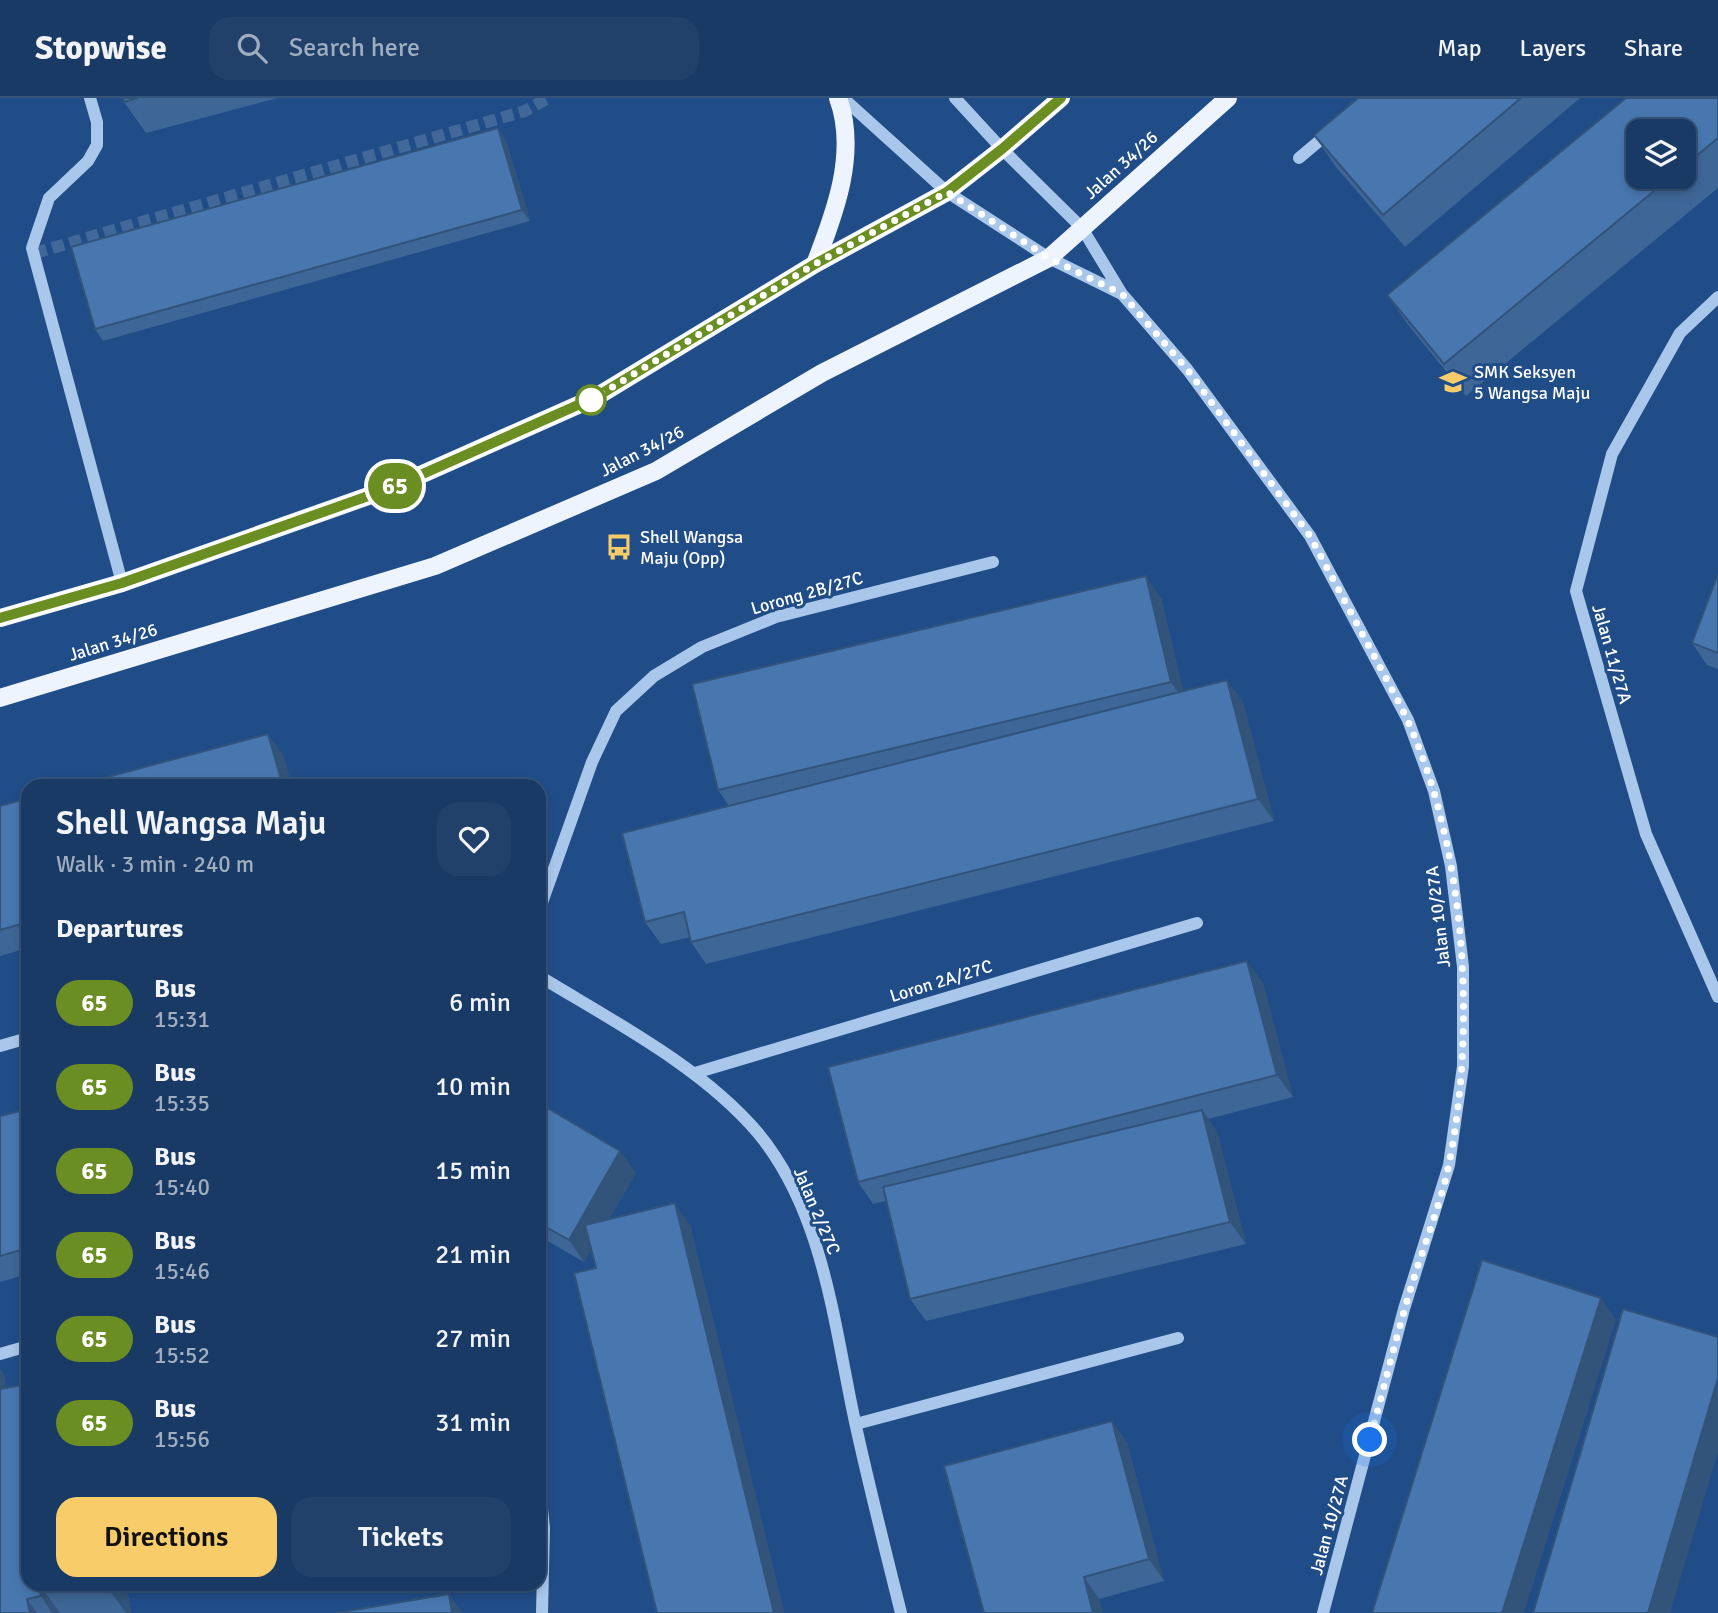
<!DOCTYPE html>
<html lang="en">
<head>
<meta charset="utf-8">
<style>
	body { margin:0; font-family:Signika,sans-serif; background:#21416b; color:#f1f3f6; height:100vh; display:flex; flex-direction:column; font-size:26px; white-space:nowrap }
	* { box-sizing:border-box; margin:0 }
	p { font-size:23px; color:#9fadbf }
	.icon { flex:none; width:38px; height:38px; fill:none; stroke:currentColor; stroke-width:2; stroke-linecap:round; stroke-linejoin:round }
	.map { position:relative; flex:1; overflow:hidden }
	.sheet { position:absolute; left:21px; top:681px; width:525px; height:812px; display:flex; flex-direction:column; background:#183a65; border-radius:21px; box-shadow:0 4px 10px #0003,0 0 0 2px #365479 }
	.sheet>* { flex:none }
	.badge { padding:0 14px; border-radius:23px; font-size:24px; line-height:46px }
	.buttons { position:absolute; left:1626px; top:21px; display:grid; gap:14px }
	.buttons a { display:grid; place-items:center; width:70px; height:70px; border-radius:14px; background:#183a65; box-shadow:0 4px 10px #0003,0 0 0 2px #365479; font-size:35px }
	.you { position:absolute; width:35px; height:35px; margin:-18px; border:5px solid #fff; border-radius:50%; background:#1a73e8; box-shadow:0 0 0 10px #1a73e833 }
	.map>.badge { position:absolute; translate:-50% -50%; box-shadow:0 0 0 4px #fff }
	h2 { padding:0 35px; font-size:26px; line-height:63px }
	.round { display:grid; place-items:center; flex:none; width:74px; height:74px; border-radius:21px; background:#21416b }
	.summary { display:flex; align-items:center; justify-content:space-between; height:119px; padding:0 35px }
	h1 { font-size:33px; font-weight:600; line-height:52px }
	.primary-button { display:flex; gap:14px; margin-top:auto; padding:14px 35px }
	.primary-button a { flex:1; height:80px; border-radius:21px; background:#f8cd69; color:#111; font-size:28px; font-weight:600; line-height:80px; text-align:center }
	.primary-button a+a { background:#21416b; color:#f1f3f6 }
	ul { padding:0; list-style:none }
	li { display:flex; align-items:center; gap:21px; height:84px; padding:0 35px }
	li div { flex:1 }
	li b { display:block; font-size:26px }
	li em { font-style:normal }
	li .badge { min-width:77px; font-weight:700; text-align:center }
	header { display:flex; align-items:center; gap:42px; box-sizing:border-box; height:98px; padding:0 35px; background:#183a65; border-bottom:2px solid #365479 }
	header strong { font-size:33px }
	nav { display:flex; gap:38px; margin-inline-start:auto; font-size:24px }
	.search { width:490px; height:63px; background:#21416b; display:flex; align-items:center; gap:18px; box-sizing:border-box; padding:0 24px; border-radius:21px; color:#9fadbf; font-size:26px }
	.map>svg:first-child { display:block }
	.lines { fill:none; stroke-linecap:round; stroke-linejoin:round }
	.minor-tunnel { stroke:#416899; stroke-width:12; stroke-dasharray:12 6; stroke-linecap:butt }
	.minor { stroke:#a9c7ea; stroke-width:12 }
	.major { stroke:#edf4fe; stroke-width:18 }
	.wall { fill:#3e6696; fill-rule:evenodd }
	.shaded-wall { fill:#32537a }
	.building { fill:#4877af; stroke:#32537a; stroke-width:2 }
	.line-casing { stroke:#fff; stroke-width:16 }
	.line { stroke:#6b8e23; stroke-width:10 }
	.walk { stroke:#fff; stroke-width:7; stroke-dasharray:0 12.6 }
	.stop-dot { fill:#fff; stroke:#6b8e23; stroke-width:3.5 }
	.labels { text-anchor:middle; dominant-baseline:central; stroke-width:6; stroke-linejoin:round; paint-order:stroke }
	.street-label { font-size:18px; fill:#fff; stroke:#204d87 }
	.poi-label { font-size:18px; fill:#fff; stroke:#204d87; text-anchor:start }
</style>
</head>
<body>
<header>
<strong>Stopwise</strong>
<div class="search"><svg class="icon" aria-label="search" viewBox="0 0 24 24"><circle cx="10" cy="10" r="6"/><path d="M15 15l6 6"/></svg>Search here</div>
<nav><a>Map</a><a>Layers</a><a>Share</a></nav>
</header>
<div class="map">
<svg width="1718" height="1515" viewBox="0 0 1718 1515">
	<rect width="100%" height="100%" fill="#204d87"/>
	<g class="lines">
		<path class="minor-tunnel" d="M 35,155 L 525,13 L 548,0"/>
		<path class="minor" d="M 90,0 L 97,24 L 97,47 L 88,63 L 49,100 L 32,150 L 122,485
			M 843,0 L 947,94 L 1049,160 L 1122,196
			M 955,0 L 1002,51 L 1082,130 L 1122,196 L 1187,271 L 1310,438 L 1408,622 L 1434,693 L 1451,768 L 1463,869 L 1463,968 L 1449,1067 L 1404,1211 L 1323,1515
			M 1299,60 L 1331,33
			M 1718,199 L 1680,235 L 1612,356 L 1576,493 L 1646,736 L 1718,899
			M 539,813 L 592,664 L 616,613 L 654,578 L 702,549 L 776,519 L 993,464
			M 539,878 C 613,923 702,969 758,1035 C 824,1115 834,1227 855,1324 C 869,1388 885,1451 901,1515
			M 0,948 L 28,940
			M 695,975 L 1197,825
			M 0,1256 L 28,1248
			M 856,1326 L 1178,1240
			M 539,1382 L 544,1430 L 542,1515"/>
		<path class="major" d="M 815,166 C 835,115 858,54 838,0
			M 0,520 L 122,485 L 391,390 L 596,299 L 815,166 L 947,94 L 1002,51 L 1061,0
			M 0,600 L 435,468 L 656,373 L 822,275 L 1049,160 L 1228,0"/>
	</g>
	<path class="wall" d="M 123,0 L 278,0 L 146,35 L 124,4 Z
		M 1358,0 L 1580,0 L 1405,149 L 1336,69 L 1314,37 Z
		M 1718,0 L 1718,90 L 1466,298 L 1409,228 L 1387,197 ZM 1684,33 L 1684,79 L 1638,79 Z
		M 506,42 L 530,123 L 103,243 L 95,231 Z
		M 1718,476 L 1718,571 L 1707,567 L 1692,545 Z
		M 1161,500 L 1183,593 L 1243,604 L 1274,723 L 706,866 L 691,844 L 690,839 L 661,846 L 645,824 L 729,708 L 718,692 Z
		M 28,700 L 28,850 L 0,858 L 0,708 Z
		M 1263,885 L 1293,999 L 1208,1021 L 1217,1034 L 1246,1146 L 926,1223 L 910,1201 L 886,1103 L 873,1106 L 858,1084 Z
		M 539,1005 L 636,1075 L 609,1121 L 690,1127 L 784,1515 L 657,1515 L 596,1170 L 591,1151 L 584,1164 L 539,1138 Z
		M 28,1011 L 28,1176 L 0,1184 L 0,1018 Z
		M 4,1276 L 6,1290 L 28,1486 L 126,1486 L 131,1515 L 0,1515 Z
		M 1112,1323 L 1127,1345 L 1164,1483 L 1099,1501 L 984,1515 Z"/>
	<path class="shaded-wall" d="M 498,30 L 506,42 L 530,123 L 522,112 Z
		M 1146,478 L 1161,500 L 1186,606 L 1171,584 Z
		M 1227,582 L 1243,604 L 1274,723 L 1258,701 Z
		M 268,636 L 284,658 L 292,688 L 283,688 Z
		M 1247,863 L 1263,885 L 1293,999 L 1277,977 Z
		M 1202,1012 L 1217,1034 L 1246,1146 L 1230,1124 Z
		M 620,1053 L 636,1075 L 584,1164 L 569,1142 Z
		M 675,1105 L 690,1127 L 784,1515 L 774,1515 Z
		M 1601,1200 L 1616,1222 L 1524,1515 L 1502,1515 Z
		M 0,1271 L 4,1276 L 8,1298 L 0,1312 Z
		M 1718,1280 L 1718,1354 L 1670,1515 L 1648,1515 Z
		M 1112,1323 L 1127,1345 L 1164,1483 L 1149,1461 Z
		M 1084,1479 L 1099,1501 L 1103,1515 L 1093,1515 Z
		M 38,1486 L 39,1486 L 60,1515 L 52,1515 L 41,1498 Z
		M 105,1486 L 126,1486 L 131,1515 L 126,1515 Z
		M 449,1496 L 463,1515 L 452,1515 Z
		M 27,1501 L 37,1515 L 30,1515 Z"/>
	<path class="building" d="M 123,0 L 138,0 L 124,4 Z
		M 1358,0 L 1521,0 L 1383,117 L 1314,37 Z
		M 1626,0 L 1718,0 L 1718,40 L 1684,68 L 1684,33 L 1638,33 L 1638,79 L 1671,79 L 1444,266 L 1387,197 Z
		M 498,30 L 522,112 L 95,231 L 71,149 Z
		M 1718,476 L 1718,555 L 1692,545 Z
		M 1146,478 L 1171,584 L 718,692 L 692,586 Z
		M 1227,582 L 1258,701 L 691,844 L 684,814 L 645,824 L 622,735 Z
		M 268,636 L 283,688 L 74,688 Z
		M 28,700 L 28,824 L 0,832 L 0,708 Z
		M 1247,863 L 1277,977 L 858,1084 L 828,969 Z
		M 539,1005 L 620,1053 L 569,1142 L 539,1125 Z
		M 28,1011 L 28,1150 L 0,1158 L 0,1018 Z
		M 1202,1012 L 1230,1124 L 910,1201 L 883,1089 Z
		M 675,1105 L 774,1515 L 657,1515 L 574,1175 L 596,1170 L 585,1127 Z
		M 1482,1162 L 1601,1200 L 1502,1515 L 1372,1515 Z
		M 1623,1211 L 1718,1239 L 1718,1280 L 1648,1515 L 1533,1515 Z
		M 28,1286 L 28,1486 L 38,1486 L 41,1498 L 27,1501 L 30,1515 L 0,1515 L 0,1291 Z
		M 1112,1323 L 1149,1461 L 1084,1479 L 1093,1515 L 984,1515 L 944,1368 Z
		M 449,1496 L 452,1515 L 336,1515 Z"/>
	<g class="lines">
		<g class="line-casing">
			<path id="line" d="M 0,520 L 122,485 L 391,390 L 596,299 L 815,166 L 947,94 L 1002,51 L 1061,0"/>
		</g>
		<use href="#line" class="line"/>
		<path class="walk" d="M 591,302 L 815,166 L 947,94 L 1049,160 L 1122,196 L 1187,271 L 1310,438 L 1396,599 C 1465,730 1478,922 1449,1066 C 1441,1105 1425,1144 1413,1183 C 1397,1235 1384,1289 1370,1342"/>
	</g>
	<defs>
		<g id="school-bare" transform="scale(2.1)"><path d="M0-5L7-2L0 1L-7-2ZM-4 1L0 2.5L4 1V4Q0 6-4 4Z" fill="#f8cd69" stroke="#204d87" stroke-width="2.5" paint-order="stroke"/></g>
		<g id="bus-bare" transform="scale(2.1)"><path d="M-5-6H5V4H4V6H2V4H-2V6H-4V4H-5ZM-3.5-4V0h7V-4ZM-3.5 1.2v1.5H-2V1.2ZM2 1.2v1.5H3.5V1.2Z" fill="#f8cd69" stroke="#204d87" stroke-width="2.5" paint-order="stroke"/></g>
	</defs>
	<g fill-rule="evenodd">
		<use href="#school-bare" x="1453" y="284"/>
		<use href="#bus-bare" x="619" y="449"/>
	</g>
	<circle class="stop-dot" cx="591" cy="302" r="14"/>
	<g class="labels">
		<g class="street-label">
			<text transform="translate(1121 67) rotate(-42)">Jalan 34/26</text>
			<text transform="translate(642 353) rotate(-27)">Jalan 34/26</text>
			<text transform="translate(807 495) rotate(-16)">Lorong 2B/27C</text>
			<text transform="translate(113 544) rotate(-17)">Jalan 34/26</text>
			<text transform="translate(1612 556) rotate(74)">Jalan 11/27A</text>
			<text transform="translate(1438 819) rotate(-97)">Jalan 10/27A</text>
			<text transform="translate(941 883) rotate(-17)">Loron 2A/27C</text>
			<text transform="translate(817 1113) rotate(67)">Jalan 2/27C</text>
			<text transform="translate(1329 1427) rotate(-75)">Jalan 10/27A</text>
		</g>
		<g class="poi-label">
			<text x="1474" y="274">SMK Seksyen<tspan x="1474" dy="21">5 Wangsa Maju</tspan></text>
			<text x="640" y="439">Shell Wangsa<tspan x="640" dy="21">Maju (Opp)</tspan></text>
		</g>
	</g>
</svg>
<div class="buttons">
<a><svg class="icon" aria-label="layers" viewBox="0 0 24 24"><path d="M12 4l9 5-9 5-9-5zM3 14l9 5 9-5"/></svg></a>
</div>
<div class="you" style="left:1370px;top:1342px"></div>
<b class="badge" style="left:395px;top:388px;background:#6b8e23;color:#fff">65</b>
<section class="sheet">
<div class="summary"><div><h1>Shell Wangsa Maju</h1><p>Walk · 3 min · 240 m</p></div><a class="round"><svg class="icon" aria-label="heart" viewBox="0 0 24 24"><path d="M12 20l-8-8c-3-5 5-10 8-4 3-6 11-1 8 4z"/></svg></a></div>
<h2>Departures</h2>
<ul>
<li><span class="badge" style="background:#6b8e23;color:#fff">65</span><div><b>Bus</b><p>15:31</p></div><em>6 min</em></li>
<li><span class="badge" style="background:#6b8e23;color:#fff">65</span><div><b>Bus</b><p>15:35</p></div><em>10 min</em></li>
<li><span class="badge" style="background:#6b8e23;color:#fff">65</span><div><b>Bus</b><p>15:40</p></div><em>15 min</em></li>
<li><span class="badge" style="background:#6b8e23;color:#fff">65</span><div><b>Bus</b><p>15:46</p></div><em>21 min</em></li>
<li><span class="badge" style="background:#6b8e23;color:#fff">65</span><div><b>Bus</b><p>15:52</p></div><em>27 min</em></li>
<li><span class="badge" style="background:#6b8e23;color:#fff">65</span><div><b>Bus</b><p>15:56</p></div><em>31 min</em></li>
</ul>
<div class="primary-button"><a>Directions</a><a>Tickets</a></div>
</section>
</div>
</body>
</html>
